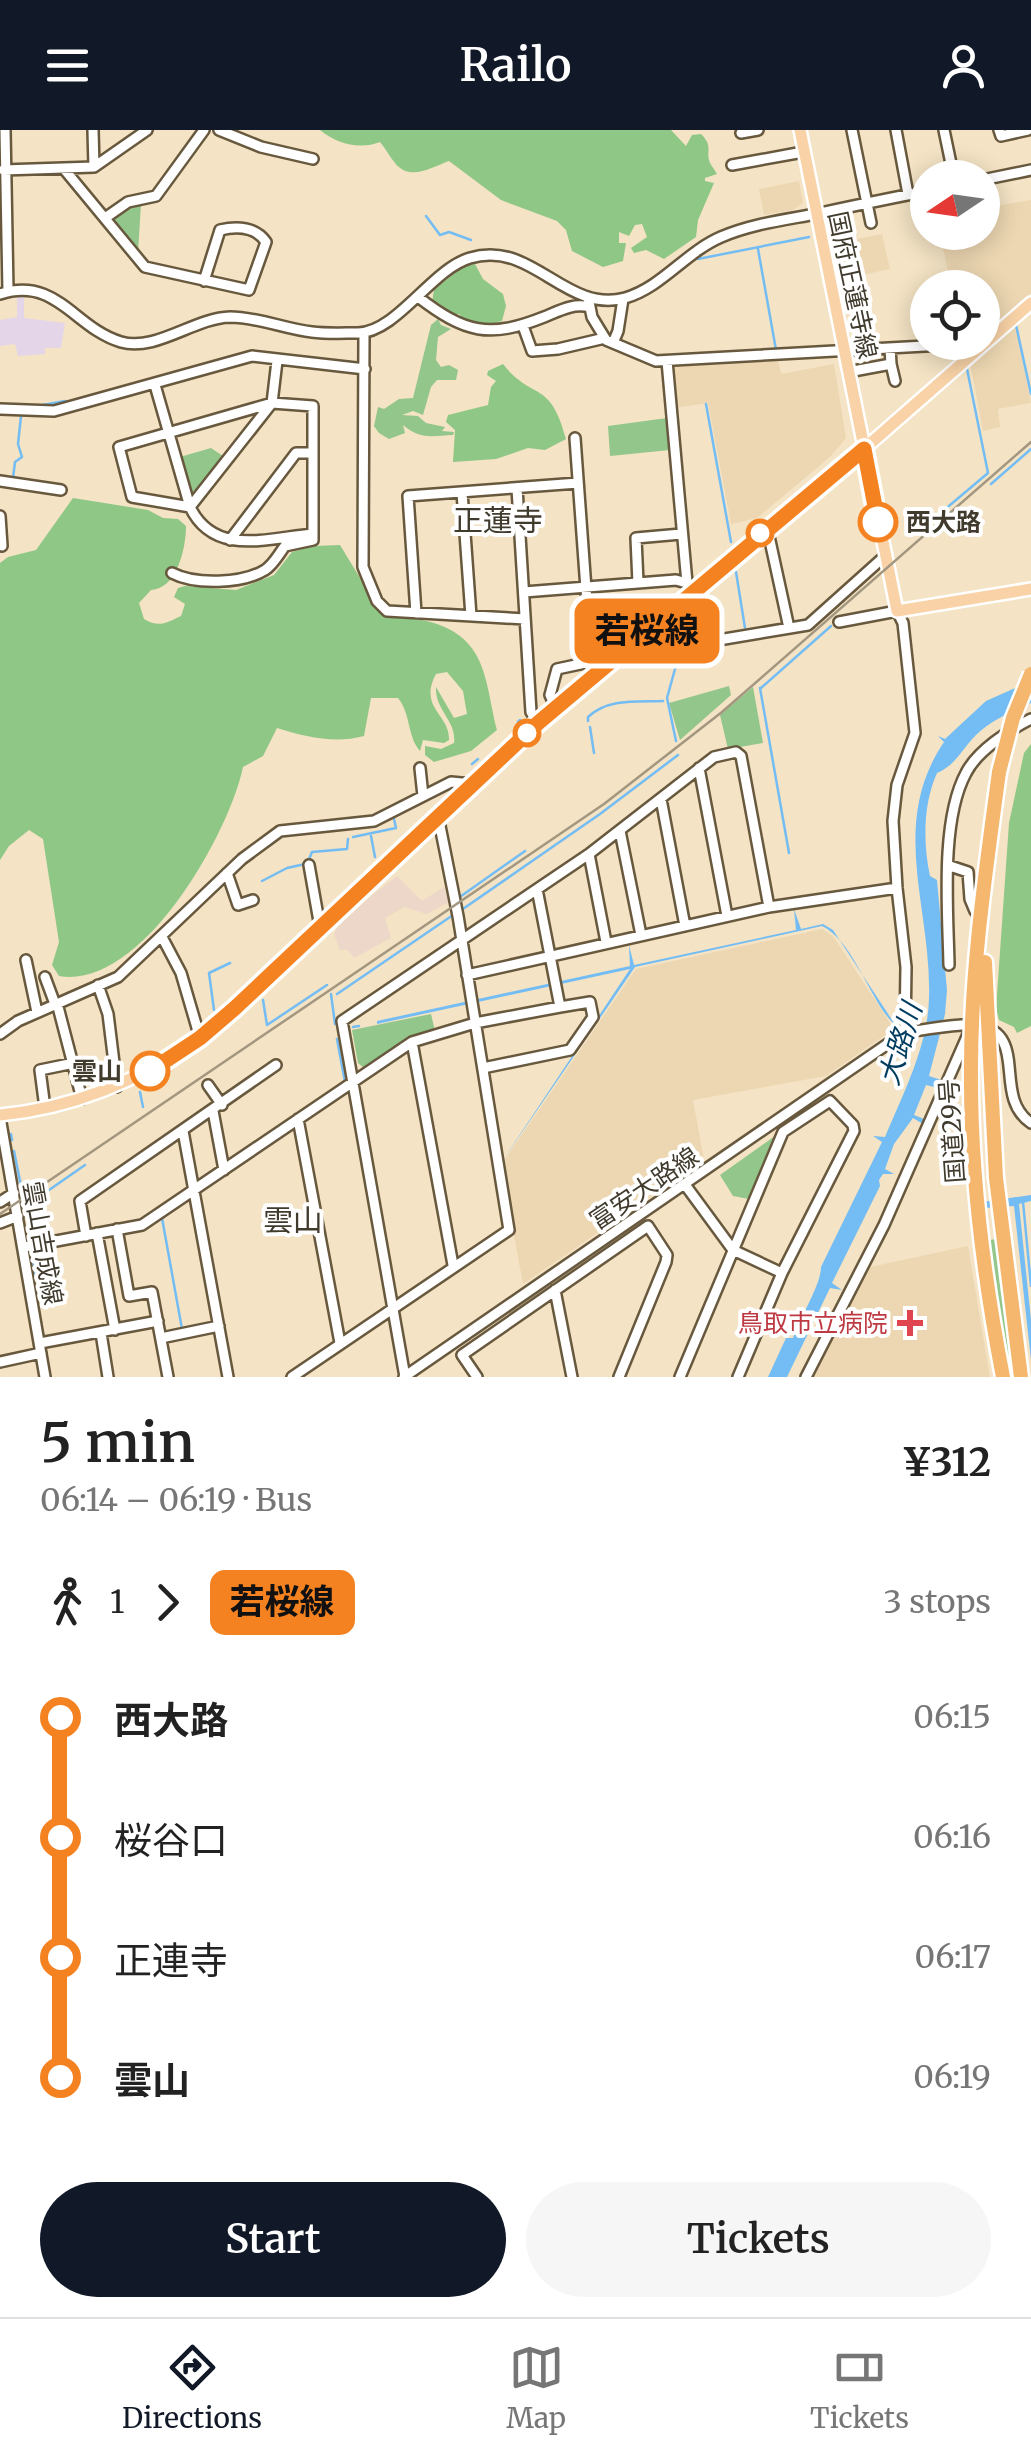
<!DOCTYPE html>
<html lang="en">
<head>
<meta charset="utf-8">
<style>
	body { margin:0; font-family:Merriweather,"Noto Sans JP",serif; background:#f6f6f6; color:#222; height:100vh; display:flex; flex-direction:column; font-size:38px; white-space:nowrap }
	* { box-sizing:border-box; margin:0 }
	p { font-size:32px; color:#767676 }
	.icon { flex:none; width:55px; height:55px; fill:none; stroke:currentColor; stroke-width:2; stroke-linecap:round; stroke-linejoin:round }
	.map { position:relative; height:1247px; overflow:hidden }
	.panel { display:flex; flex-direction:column; background:#fff; flex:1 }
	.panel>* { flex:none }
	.badge { padding:0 20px; border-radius:15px; font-size:35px; line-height:65px }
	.needle { width:65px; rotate:257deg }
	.fabs { position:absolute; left:910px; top:30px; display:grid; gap:20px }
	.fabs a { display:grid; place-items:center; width:90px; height:90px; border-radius:50%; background:#fff; box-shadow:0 5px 25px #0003; font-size:50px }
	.map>.badge { position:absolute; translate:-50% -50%; box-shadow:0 0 0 5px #fff }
	.legs { display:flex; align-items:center; gap:15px; height:110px; padding:0 40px; font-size:32px }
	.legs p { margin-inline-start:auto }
	.summary { display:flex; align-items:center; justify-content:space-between; height:170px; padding:0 40px }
	h1 { font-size:55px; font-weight:600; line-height:75px }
	.button { display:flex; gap:20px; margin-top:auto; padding:20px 40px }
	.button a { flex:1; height:115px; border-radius:60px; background:#111827; color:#fff; font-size:40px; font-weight:600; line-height:115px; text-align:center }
	.button a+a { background:#f6f6f6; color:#222 }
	ul { padding:0 40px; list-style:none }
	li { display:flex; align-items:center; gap:35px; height:120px; font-size:38px }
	li i { display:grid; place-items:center; width:15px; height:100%; margin:0 12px; background:currentColor }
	li i::after { content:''; width:25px; height:25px; margin:-12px; border:8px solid; border-radius:50%; background:#fff }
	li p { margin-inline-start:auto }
	li:first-child i { background:linear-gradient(#0000 50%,currentColor 0) }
	li:last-child i { background:linear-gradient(currentColor 50%,#0000 0) }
	header { display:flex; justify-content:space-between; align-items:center; height:130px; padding:0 40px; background:#111827; color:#fff; font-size:45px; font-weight:600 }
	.menu { display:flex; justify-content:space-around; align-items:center; height:140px; border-top:2px solid #e0e0e0; background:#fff; font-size:28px; color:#767676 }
	.menu a { display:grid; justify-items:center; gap:5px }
	.menu .on { color:#111827 }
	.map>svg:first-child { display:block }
	.built { fill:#edd7b2 }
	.industrial { fill:#ecd7c9 }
	.education { fill:#e4d5e8 }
	.green { fill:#93c68b }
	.forest { fill:#8fc786 }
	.water { fill:#73bdf4 }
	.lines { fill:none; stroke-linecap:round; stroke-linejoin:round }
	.stream { stroke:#73bdf4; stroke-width:2.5 }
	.minor-casing { stroke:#68593e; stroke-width:14 }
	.major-casing { stroke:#fff; stroke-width:16 }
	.highway-casing { stroke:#fff; stroke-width:19 }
	.minor { stroke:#fff; stroke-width:9 }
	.major { stroke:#f9d3a7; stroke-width:11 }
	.highway { stroke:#f5b66d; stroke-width:14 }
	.rail { stroke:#a39780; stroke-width:2.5 }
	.highway-bridge-casing { stroke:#fff; stroke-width:19; stroke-linecap:butt }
	.highway-bridge { stroke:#f5b66d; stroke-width:14 }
	.line-1-casing { stroke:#fff; stroke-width:22 }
	.line-1 { stroke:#f58220; stroke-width:15 }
	.stop-1-dot { fill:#fff; stroke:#f58220; stroke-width:5 }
	.health-dot { fill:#e0444e; stroke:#fff; stroke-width:4 }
	.labels { text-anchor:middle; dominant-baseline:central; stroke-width:8; stroke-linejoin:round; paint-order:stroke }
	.street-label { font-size:25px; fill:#413b2e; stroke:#fff }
	.stop-label { font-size:25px; font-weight:bold; fill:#413b2e; stroke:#fff; text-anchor:start }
	.health-label { font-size:25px; fill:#be3a42; stroke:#fff; text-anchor:end }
	.water-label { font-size:28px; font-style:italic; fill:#003c5f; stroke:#fff }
	.quarter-label { font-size:30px; fill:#413b2e; stroke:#fff }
</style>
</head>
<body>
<header><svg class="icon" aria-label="menu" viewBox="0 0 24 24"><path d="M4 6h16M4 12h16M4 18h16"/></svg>Railo<svg class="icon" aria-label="person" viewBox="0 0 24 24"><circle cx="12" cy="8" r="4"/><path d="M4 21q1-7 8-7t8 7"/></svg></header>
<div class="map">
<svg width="1031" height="1247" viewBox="0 0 1031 1247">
	<rect width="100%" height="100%" fill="#f4e3c4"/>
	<path class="built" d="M 799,51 L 803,73 L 793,80 L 764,85 L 759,59 Z
		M 1031,70 L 1031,163 L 983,204 L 982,158 L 951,157 L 940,103 L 982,102 L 983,78 Z
		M 882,104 L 890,139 L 839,150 L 831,114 Z
		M 1016,196 L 1031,273 L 998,279 L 1000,297 L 983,301 L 970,233 Z
		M 777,226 L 781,244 L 834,234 L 846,308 L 830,327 L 757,388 L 731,394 L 708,273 L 674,278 L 670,233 Z
		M 822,799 L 833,806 L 894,899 L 826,946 L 693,970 L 704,1030 L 523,1154 L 501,1035 L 636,839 Z
		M 968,1116 L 990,1247 L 812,1247 L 870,1137 Z"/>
	<path class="industrial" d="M 397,746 L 422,771 L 444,757 L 449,772 L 427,784 L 404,777 L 385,788 L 391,808 L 354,828 L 348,820 L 340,820 L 334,804 L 343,788 Z"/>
	<path class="education" d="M 17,165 L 24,165 L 24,188 L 65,193 L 61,218 L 45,218 L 45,224 L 18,226 L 15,214 L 0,216 L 0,190 L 17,187 Z"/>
	<path class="green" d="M 141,74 L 138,123 L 112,91 L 113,86 L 126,76 Z
		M 438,189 L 441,195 L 451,199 L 438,207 L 436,230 L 441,237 L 449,235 L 458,240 L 456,250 L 437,250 L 431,257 L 423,285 L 413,281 L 402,285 L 418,286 L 426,293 L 445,297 L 442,301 L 454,302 L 453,305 C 433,306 420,310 403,295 L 405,303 L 389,309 L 379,303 L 374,296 L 378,277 L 384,279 L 399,269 L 413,268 L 431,195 Z
		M 667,288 L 670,320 L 610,326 L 608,296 Z
		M 211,318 L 226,328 L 200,360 L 191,362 L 180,327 Z
		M 729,556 L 731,565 L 680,610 L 669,573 Z
		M 753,557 L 763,613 L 728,619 L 720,585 Z
		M 431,884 L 435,901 L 411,907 L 365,939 L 358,933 L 352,900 Z
		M 775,1006 L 749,1069 L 733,1066 L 720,1045 Z
		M 997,1109 L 1016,1247 L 1008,1247 L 989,1110 Z"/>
	<path class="forest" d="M 320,0 L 671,0 L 686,16 L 692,5 L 701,4 C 714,17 705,21 710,33 C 712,37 715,40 717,44 L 705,48 L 705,51 L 714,53 L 698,90 L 696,107 L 664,129 L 646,120 L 634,123 L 631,118 L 647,107 L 642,94 L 635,95 L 629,106 L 619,102 L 619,113 L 626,113 L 623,131 L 603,137 L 572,121 L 566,100 L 557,91 L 501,70 L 449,31 C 432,37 410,52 395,33 C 389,26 386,19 380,12 C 360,20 337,14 320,0 Z
		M 475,134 L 483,149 L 503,164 L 506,176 L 502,191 L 486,195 L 465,192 L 459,184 L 447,185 L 432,173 L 434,159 L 463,137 Z
		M 503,234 C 533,272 550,248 566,309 L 545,320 L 528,318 L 496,329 L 453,332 L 455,300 L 446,292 L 448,285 L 488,275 L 491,257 L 496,251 L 487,245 L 488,241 Z
		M 73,368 L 148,380 L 163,388 L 178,389 L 186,396 C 186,418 177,459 151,460 L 139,473 L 144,489 C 159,498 166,493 181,486 L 185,474 L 174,467 L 178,458 L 185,456 L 236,460 L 274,445 L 292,422 L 314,416 L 340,415 L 380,481 C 397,490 416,487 434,493 C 488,510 485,553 497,600 L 471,621 L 434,632 L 425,625 L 425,616 L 441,619 L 454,613 C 457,591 435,581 436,557 L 454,588 L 467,584 L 463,561 L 447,542 L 436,544 C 418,578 450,584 449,610 L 444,613 L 423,610 L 420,621 C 407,606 411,584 398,568 L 371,568 L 364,606 C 335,614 306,607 277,598 L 263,626 L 243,637 C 229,704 142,860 59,846 L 52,835 L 59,812 L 43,709 L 29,700 L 9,716 L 0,730 L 0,433 L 8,427 L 36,420 Z
		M 1031,614 L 1031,896 L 1017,903 L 1014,897 L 999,890 L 996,879 L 1009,693 L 1024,623 Z"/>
	<path class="water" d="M 1031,551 L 1031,573 C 1011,582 992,590 976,605 C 962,619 956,635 937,643 C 923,674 923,713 930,746 L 937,750 L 947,860 L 945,884 L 929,946 L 941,950 L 938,958 L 926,955 L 914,985 L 924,989 L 923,994 L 913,988 L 894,1014 L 885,1039 L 894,1044 L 883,1044 L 879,1050 L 880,1056 L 832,1153 L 842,1160 L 830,1158 L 787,1247 L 768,1247 L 786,1208 L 793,1208 C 800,1187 821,1155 821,1137 L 882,1012 L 873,1006 L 885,1007 C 903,964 928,916 929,868 C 932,778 888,695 944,612 L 938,606 L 945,609 L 986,571 Z
		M 794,779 L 801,799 L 823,794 L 833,800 L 896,896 C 870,873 855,812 822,796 L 635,837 L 503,1030 L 630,839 L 377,894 L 377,891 L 630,836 L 629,815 L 634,835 L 796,800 Z
		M 1031,1065 L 1031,1071 L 1019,1074 L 1031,1190 L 1031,1230 L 1014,1076 L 970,1079 L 968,1074 Z"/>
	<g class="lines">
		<path class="stream" d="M 983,55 L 987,74
			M 426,86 L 440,105 L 449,102 L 471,110
			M 758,119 L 776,220
			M 698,129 L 809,107
			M 1016,195 L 1031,264
			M 706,274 L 731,412
			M 37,276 L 65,271
			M 13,348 L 15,332 L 22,327 L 18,314 L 21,286
			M 991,354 L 1031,319
			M 924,397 L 988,343 L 967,239
			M 736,442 L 745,498
			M 680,512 L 680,487
			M 760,558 L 789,723
			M 761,558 L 831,496
			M 588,591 L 588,587 C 608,568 637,572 663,571
			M 518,592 L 520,590
			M 590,597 L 594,623
			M 676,611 L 667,568 L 680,521
			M 472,634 L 478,629
			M 371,706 L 375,727
			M 353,707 L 396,698 L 394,689
			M 307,734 L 312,722 L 347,719 L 348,709
			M 262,751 L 287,738 L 305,734
			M 457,769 L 525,721
			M 460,781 L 600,684 L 678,625
			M 331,864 L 335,894
			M 337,864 L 453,785
			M 263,870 L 267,895 L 327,855
			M 214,880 L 209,843 L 230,833
			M 353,897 L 359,896
			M 337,909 L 345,952
			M 140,962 L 143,977
			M 11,1004 L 12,1010
			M 14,1021 L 22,1061 L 28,1057
			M 1023,1072 L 1031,1156
			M 26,1076 L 85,1035
			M 162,1088 L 182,1199
			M 33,1126 L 35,1143"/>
		<g class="minor-casing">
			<path id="minor" d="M 5,0 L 8,161
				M 93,0 L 94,37
				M 219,0 L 261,17 L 313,29
				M 852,0 L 871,93
				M 896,0 L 908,64
				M 944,0 L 954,48
				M 999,0 L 1001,6 L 1028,0
				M 741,3 L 758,0
				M 732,35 L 803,22
				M 64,39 L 145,137 L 249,160 L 266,112 C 256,97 237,96 220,100 L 204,151
				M 3,40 L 94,37 L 147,0
				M 982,50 L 1031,40
				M 105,88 L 128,72 L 156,66 L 204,0
				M 0,164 C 57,146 74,198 121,212 C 156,222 194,188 230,187 C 258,187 285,199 312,202 C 327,204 343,203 358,203 C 397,202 432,139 470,128 C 532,109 565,184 625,168 C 661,158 686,122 721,107 C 751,94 784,90 816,84 C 853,76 890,68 928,61
				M 418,167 C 465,203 489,209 544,187 C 561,180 573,173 590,177
				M 588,167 L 592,187 L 606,210 L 656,231 L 961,214 L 977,219
				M 523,196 L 532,221 L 558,219 L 605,208
				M 364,203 L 363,437 L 377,471 L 387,481 L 525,489
				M 613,213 L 618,201 L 623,169
				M 667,231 L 687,453
				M 891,234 L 895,251
				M 848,242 L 891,234 L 890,218
				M 155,255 L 190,377
				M 0,279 L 54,281 L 252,226 L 365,239
				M 575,308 L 589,500
				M 0,351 L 61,360
				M 517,358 L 531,582 L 538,593
				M 462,362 L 471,486
				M 190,377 L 272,273 L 277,231
				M 0,386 L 2,416
				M 767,397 L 789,498
				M 230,410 L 296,323 L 313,323
				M 172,443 C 195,455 242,454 265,440 C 274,434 278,425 285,416 L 313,410 L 313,276 L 272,273 L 119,317 L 132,367 L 190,377 C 214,427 267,408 313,404
				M 638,453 L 636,408 L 681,404
				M 524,462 L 676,450 L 690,454
				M 416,483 L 408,366 L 578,353
				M 839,492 L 897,481 L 903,493 L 915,603 L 897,655 L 893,691 L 897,758 L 906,837 L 905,902
				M 626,518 L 641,523 L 808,495 L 885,426
				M 556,578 L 550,565 L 557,539 L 590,532 L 603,537
				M 420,638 L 423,666
				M 699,638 L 727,786
				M 661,669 L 685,796
				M 620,701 L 641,805
				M 589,724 L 606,812
				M 309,735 L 320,797
				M 950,736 L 968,742 L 970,769 L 975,781
				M 227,743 L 238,775 L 253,770
				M 162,807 L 181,843 L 200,908
				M 26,830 L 37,882
				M 949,835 C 948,781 940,691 966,643 C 977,621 1009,600 1031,589
				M 467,845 L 769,777 L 897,758
				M 45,847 L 55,874
				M 98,855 L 108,884 L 117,957
				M 57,873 L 82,969
				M 0,904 L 18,891 L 118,847 L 242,729 L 280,701 L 374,691 L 451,652 L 472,654
				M 412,912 L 453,1135
				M 483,938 L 570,920 L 593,887 L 590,872 L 560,877
				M 208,955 L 222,975
				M 45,978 L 40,940 L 74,933
				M 213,981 L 224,1040
				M 0,987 L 45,1247
				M 298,989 L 340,1213
				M 183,1001 L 228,1247
				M 686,1056 L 733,1120 L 782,1143
				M 0,1072 L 14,1063
				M 0,1093 L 18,1086
				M 117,1099 L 129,1166 L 152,1162 L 168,1247
				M 97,1103 L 115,1200
				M 86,1106 L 80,1071 L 276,935
				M 24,1117 L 142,1095 L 412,912 L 475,893 L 560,877 L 537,759
				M 555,1160 L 572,1247
				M 101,1203 L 108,1247
				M 161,1208 L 219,1196
				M 40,1213 L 158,1191
				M 0,1232 L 41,1223
				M 292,1247 L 509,1100 L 458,786 L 438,686
				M 404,1247 L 905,902 C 928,900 954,893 976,895 C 1031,903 991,966 1031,993
				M 405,1247 L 342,891 L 589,724 L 714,627 L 736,622 L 741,626 L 769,777
				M 477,1247 L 462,1225 L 648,1096 L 667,1125 L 666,1132 L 619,1247
				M 680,1247 L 783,1002 L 830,971 L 853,995 L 854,1001 L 782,1143 L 738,1247
				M 806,1247 L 884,1095 L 969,902"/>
		</g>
		<g class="major-casing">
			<path id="major" d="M 800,0 L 897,481 L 1031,459
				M 0,985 C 74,978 139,951 200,908 L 538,593 L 736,423 L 864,319 L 1031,173"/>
		</g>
		<g class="highway-casing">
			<path id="highway" d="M 999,642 C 986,739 971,839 971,937 C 970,1037 984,1149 1003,1247
				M 985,832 L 996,1048 L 1021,1247"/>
		</g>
		<use href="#minor" class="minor"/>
		<use href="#major" class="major"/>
		<use href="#highway" class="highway"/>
		<path class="rail" d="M 0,1084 L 604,674 L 722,582 L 1031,312"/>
		<g class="highway-bridge-casing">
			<path id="highway-bridge" d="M 999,642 L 1013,588 L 1031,544"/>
		</g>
		<use href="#highway-bridge" class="highway-bridge"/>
	</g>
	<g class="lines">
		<g class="line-1-casing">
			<path id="line-1" d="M 150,941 L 200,908 L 235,878 L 538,593 L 864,319 L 878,392"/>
		</g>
		<use href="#line-1" class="line-1"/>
	</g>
	<g class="stop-1-dot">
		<circle cx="878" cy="392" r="18"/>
		<circle cx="760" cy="403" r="12"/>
		<circle cx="527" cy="603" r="12"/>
		<circle cx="150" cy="941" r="18"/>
	</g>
	<path class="health-dot" d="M905 1178h10v10h10v10h-10v10h-10v-10h-10v-10h10z"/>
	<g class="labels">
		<g class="street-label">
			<text transform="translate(853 155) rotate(78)">国府正蓮寺線</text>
			<text transform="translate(952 1001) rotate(-94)">国道29号</text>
			<text transform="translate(644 1058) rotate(-34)">富安大路線</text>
			<text transform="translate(43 1113) rotate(80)">雲山吉成線</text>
		</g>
		<g class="stop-label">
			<text x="906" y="392">西大路</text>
			<text x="122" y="941" text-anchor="end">雲山</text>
		</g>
		<g class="health-label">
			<text x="888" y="1193">鳥取市立病院</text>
		</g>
		<g class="water-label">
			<text transform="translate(900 914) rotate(-73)">大路川</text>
		</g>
		<g class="quarter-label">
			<text x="498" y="390">正蓮寺</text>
			<text x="293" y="1090">雲山</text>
		</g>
	</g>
</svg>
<div class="fabs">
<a><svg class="needle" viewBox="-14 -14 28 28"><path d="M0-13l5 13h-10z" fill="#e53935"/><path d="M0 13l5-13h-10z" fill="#767676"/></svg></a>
<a><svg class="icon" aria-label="locate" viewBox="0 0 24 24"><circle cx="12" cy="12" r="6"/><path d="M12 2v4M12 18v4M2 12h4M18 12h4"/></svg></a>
</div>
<b class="badge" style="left:647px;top:501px;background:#f58220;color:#111">若桜線</b>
</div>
<section class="panel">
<div class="summary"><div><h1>5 min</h1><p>06:14 – 06:19 · Bus</p></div><b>¥312</b></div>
<div class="legs"><svg class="icon" aria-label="walk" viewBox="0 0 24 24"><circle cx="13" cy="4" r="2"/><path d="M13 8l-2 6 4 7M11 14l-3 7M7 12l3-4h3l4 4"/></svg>1<svg class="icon" aria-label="forward" viewBox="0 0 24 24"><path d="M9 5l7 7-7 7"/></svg><b class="badge" style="background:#f58220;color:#111">若桜線</b><p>3 stops</p></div>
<ul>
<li><i style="color:#f58220"></i><b>西大路</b><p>06:15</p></li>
<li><i style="color:#f58220"></i><span>桜谷口</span><p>06:16</p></li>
<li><i style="color:#f58220"></i><span>正連寺</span><p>06:17</p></li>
<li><i style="color:#f58220"></i><b>雲山</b><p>06:19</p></li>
</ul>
<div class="button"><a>Start</a><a>Tickets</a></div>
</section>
<nav class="menu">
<a class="on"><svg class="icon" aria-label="directions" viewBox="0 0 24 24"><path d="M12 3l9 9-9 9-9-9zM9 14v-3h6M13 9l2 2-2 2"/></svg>Directions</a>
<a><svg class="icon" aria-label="map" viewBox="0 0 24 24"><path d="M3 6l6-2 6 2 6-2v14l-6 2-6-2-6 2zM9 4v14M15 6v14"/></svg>Map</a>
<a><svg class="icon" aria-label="tickets" viewBox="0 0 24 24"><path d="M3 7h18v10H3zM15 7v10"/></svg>Tickets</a>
</nav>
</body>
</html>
